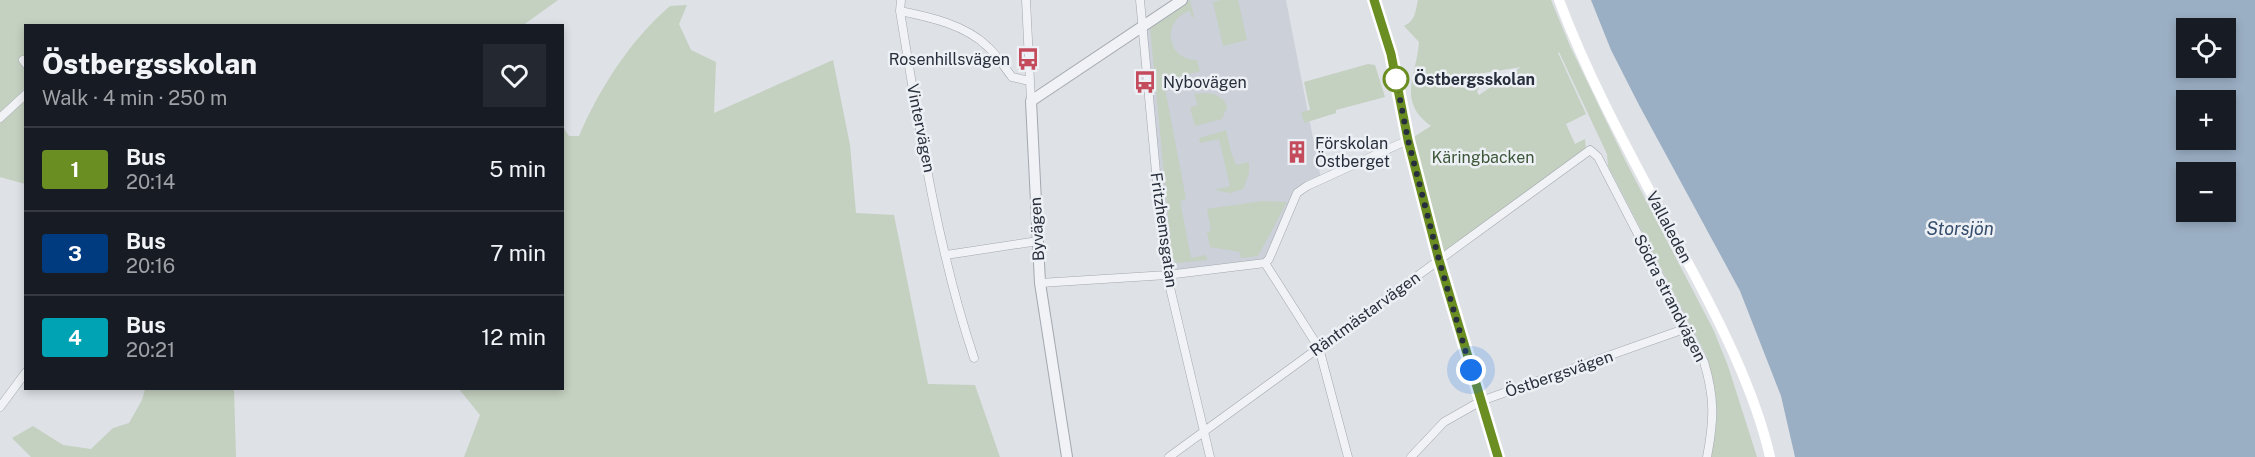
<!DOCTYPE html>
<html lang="en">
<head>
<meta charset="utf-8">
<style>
	body { margin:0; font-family:"Public Sans",sans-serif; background:#242831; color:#f1f3f6; height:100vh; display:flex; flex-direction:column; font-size:22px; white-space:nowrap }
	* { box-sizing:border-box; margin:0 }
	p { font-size:20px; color:#9ea1a6 }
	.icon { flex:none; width:33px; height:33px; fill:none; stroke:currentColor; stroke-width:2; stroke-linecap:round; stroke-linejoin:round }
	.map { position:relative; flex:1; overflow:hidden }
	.drawer { position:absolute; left:24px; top:24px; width:540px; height:366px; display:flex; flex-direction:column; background:#171b24; border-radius:0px; box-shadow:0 3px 9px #0003 }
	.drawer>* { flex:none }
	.badge { padding:0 12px; border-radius:4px; font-size:21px; line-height:39px }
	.fabs { position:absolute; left:2176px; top:18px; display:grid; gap:12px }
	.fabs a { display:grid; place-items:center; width:60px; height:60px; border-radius:0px; background:#171b24; box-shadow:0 3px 9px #0003; font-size:30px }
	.you { position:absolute; width:30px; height:30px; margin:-15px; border:4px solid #fff; border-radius:50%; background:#1a73e8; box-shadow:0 0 0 9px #1a73e833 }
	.map>.badge { position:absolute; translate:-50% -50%; box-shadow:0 0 0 3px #fff }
	.round { display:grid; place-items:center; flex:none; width:63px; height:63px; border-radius:0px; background:#242831 }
	.summary { display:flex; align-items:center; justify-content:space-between; height:102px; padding:0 18px }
	h1 { font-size:28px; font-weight:800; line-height:45px }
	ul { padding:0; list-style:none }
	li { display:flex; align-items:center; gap:18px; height:84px; padding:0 18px; border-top:2px solid #363941 }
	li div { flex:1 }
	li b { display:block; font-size:22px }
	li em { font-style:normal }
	li .badge { min-width:66px; font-weight:700; text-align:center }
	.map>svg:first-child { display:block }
	.built { fill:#ccd0d8 }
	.green { fill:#c4d0c0; fill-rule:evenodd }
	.water { fill:#9bafc4; fill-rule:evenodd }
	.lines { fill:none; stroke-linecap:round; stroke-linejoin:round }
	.minor-casing { stroke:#a4a8b0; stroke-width:9 }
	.tertiary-casing { stroke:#a4a8b0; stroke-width:12 }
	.minor { stroke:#f0f2f5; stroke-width:8 }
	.tertiary { stroke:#f0f2f5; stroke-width:10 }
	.secondary { stroke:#fff; stroke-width:10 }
	.line-casing { stroke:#fff; stroke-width:14 }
	.line { stroke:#6b8e23; stroke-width:9 }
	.walk { stroke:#282f3c; stroke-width:6; stroke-dasharray:0 10.8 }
	.stop-dot { fill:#fff; stroke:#6b8e23; stroke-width:3 }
	.labels { text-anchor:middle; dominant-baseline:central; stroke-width:5; stroke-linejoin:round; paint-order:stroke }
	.poi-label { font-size:16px; fill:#282f3c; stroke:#edf0f4; text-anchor:start }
	.stop-label { font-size:16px; font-weight:bold; fill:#282f3c; stroke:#edf0f4; text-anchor:start }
	.street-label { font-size:16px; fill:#282f3c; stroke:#edf0f4 }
	.park-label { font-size:16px; fill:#3c5737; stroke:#edf0f4 }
	.water-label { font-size:18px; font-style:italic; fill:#364e6d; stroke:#edf0f4 }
</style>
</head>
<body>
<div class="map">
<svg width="2255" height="457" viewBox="0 0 2255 457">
	<rect width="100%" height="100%" fill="#dee1e6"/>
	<path class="built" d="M 1182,0 L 1286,0 L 1321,179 L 1297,193 L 1269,259 L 1167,275 L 1143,27 Z"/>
	<path class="green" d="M 0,0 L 558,0 L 522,26 L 26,26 L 25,184 L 0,177 Z
		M 1190,0 L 1194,17 L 1192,17 L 1190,11 C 1161,20 1166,60 1197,60 L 1200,71 L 1175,78 L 1175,75 L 1163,78 L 1186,199 L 1180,201 L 1191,258 L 1206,255 L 1207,260 L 1176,263 L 1172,258 L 1150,27 L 1156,22 Z
		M 1221,0 L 1238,0 L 1247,40 L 1223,46 L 1213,2 Z
		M 1418,0 L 1551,0 L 1570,46 L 1626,162 L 1714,331 L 1728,366 L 1757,457 L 1711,457 C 1720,414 1718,397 1706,355 L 1608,166 L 1607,154 L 1559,52 L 1558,53 L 1586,114 L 1566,124 L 1575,144 L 1585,139 L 1586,150 L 1442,255 L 1412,138 L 1431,126 C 1396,101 1417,75 1419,42 L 1404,26 C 1416,20 1415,12 1418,0 ZM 1521,67 L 1479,95 L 1477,92 L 1479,87 L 1478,74 Z
		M 687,5 L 679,24 L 691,50 L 716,62 L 714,113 L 833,60 L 850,145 L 856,213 L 894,215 L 928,384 L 975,385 L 1000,457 L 464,457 L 480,415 L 459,389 L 562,388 L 563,127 L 569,136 L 579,136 C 599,89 631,39 670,6 Z
		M 1368,64 L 1375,65 L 1385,97 L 1336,110 L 1336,113 L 1304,123 L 1301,112 L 1310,110 L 1304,82 Z
		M 1205,93 L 1214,94 L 1224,100 L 1227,107 L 1222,119 L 1195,126 L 1190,108 L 1198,105 L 1194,94 Z
		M 1226,130 L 1231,152 L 1236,165 L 1249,162 L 1249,173 L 1243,189 L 1230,193 L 1215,190 L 1230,186 L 1219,139 L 1200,143 L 1199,138 Z
		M 1262,201 L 1287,202 L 1258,256 L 1241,258 L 1240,252 L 1210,247 L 1207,232 L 1211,231 L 1207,209 Z
		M 145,389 L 234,389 L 236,457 L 31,457 L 12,438 L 33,426 L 63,445 L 91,449 L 113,428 L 129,423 L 142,400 Z"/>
	<path class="water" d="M 1591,0 L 2255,0 L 2255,457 L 1795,457 L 1781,396 L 1740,291 L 1639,105 L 1611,50 ZM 2187,28 L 2226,28 L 2226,68 L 2187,68 ZM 2187,100 L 2226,100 L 2226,140 L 2187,140 ZM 2187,172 L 2226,172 L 2226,212 L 2187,212 Z"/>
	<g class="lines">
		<g class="minor-casing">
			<path id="minor" d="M 901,0 L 900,11 C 919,127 937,247 974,358
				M 1026,0 L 1031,101
				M 1140,0 L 1162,237 L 1167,275 L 1210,457
				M 900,11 C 930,17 966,25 988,47 C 998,56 1004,67 1012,77 L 1029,81
				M 23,60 L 26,64
				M 0,118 L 26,94
				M 946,255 L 1038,241
				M 1265,263 L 1319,348 L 1348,457
				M 1040,283 L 1167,275 L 1265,263 L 1269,259 L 1297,193 L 1307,186 L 1408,140
				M 0,407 L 26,372
				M 1169,457 L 1590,150 L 1598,157 L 1704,362 C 1715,398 1714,421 1707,457
				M 1411,457 L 1444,422 L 1481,401 L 1687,328"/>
		</g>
		<g class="tertiary-casing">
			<path id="tertiary" d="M 1374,0 L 1391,54 L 1408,140 L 1439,260 L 1498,457
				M 1067,457 L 1040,283 L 1031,101 L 1182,0"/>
		</g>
		<use href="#minor" class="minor"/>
		<use href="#tertiary" class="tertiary"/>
		<path class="secondary" d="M 1559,0 C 1593,91 1642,175 1687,261 C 1719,320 1755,391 1770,457"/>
	</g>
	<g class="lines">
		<g class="line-casing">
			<path id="line" d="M 1374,0 L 1391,54 L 1408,140 L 1439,260 L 1498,457"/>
		</g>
		<use href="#line" class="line"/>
		<path class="walk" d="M 1396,79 L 1408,140 L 1439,260 L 1471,370"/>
	</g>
	<defs>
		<g id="bus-bare" transform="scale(1.8)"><path d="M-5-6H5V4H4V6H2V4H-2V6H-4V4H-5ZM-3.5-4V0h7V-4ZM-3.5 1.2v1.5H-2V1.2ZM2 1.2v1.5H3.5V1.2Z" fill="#c34b5c" stroke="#edf0f4" stroke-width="2.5" paint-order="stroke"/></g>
		<g id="building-bare" transform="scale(1.8)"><path d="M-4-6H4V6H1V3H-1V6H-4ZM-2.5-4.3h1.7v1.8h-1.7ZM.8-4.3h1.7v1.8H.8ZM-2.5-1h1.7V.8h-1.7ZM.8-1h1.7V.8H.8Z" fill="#c34b5c" stroke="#edf0f4" stroke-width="2.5" paint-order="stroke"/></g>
	</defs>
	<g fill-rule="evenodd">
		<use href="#bus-bare" x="1028" y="59"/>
		<use href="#bus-bare" x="1145" y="82"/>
		<use href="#building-bare" x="1297" y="152"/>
	</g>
	<circle class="stop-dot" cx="1396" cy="79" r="12"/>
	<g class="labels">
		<g class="poi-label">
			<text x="1010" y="59" text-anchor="end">Rosenhillsvägen</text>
			<text x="1163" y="82">Nybovägen</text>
			<text x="1315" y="143">Förskolan<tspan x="1315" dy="18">Östberget</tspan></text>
		</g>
		<g class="stop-label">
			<text x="1414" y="79">Östbergsskolan</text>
		</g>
		<g class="street-label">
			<text transform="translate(921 128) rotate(79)">Vintervägen</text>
			<text transform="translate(1669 227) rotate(62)">Vallaleden</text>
			<text transform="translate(1037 229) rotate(-93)">Byvägen</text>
			<text transform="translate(1164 230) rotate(82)">Fritzhemsgatan</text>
			<text transform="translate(1670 298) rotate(63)">Södra strandvägen</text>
			<text transform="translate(1365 314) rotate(-36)">Räntmästarvägen</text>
			<text transform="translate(1559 374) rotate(-19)">Östbergsvägen</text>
		</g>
		<g class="park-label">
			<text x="1483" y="157">Käringbacken</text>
		</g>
		<g class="water-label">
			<text x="1960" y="228">Storsjön</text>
		</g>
	</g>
</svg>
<div class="fabs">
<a><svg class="icon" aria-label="locate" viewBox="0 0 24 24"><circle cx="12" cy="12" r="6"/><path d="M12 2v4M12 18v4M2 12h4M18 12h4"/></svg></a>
<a>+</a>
<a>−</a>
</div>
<div class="you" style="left:1471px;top:370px"></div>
<section class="drawer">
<div class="summary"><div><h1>Östbergsskolan</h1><p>Walk · 4 min · 250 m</p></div><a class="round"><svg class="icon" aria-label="heart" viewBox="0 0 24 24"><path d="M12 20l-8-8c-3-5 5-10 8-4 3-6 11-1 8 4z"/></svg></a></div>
<ul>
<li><span class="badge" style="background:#6b8e23;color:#fff">1</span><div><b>Bus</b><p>20:14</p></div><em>5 min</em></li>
<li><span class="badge" style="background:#003b80;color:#fff">3</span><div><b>Bus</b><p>20:16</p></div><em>7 min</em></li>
<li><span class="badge" style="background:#00a3b4;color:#fff">4</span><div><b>Bus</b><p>20:21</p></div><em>12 min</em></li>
</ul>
</section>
</div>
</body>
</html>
